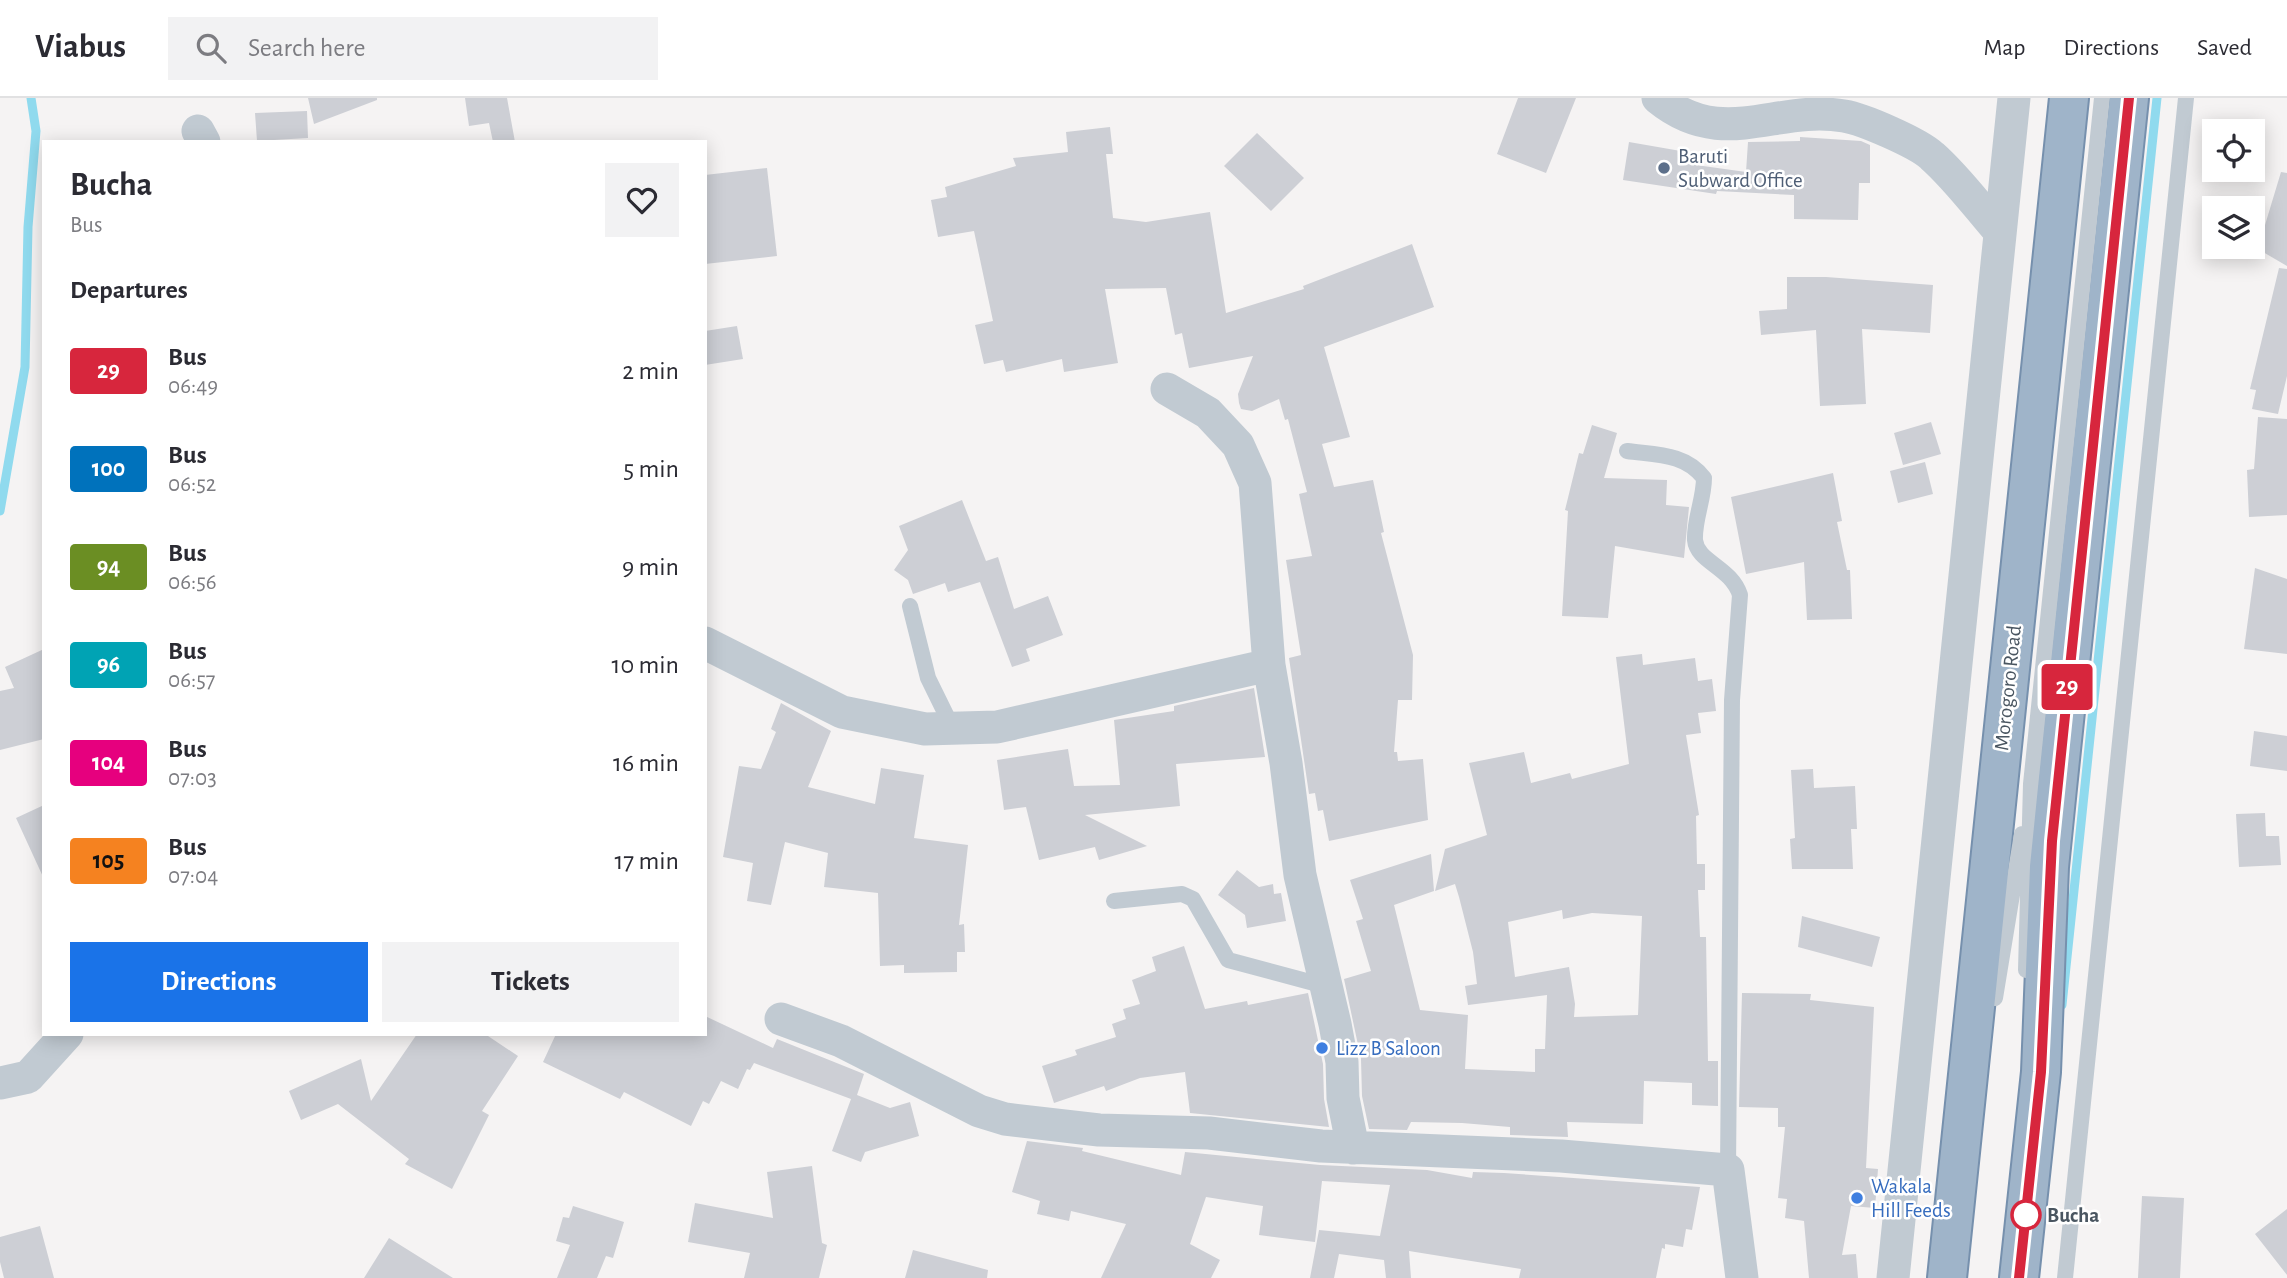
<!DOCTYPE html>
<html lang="en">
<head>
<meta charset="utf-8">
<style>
	body { margin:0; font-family:"Alegreya Sans",sans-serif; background:#f2f2f3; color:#2b2b33; height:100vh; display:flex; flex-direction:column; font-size:26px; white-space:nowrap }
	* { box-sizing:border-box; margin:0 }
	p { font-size:23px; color:#7c7c81 }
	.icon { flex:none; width:38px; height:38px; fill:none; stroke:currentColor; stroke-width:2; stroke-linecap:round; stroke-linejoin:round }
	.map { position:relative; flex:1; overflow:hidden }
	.details { position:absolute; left:42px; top:42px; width:665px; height:896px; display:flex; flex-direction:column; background:#fff; border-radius:0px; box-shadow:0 4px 18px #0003 }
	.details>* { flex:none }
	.badge { padding:0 14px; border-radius:5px; font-size:24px; line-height:46px }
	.controls { position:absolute; left:2202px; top:21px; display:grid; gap:14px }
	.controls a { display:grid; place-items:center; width:63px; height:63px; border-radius:0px; background:#fff; box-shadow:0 4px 18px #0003; font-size:35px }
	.map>.badge { position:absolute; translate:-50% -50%; box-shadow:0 0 0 4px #fff }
	h2 { padding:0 28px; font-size:26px; line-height:63px }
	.round { display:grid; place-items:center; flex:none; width:74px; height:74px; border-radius:0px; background:#f2f2f3 }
	.head { display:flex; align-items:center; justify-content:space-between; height:119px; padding:0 28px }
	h1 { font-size:33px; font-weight:700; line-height:52px }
	.cta { display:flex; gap:14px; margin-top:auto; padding:14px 28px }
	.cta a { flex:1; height:80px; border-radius:0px; background:#1a73e8; color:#fff; font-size:28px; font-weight:700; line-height:80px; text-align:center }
	.cta a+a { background:#f2f2f3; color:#2b2b33 }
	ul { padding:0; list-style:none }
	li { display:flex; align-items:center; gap:21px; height:98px; padding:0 28px }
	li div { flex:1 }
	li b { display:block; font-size:26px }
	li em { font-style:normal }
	li .badge { min-width:77px; font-weight:700; text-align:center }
	header { display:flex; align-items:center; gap:42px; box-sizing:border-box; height:98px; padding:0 35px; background:#fff; border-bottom:2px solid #e1e1e2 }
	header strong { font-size:33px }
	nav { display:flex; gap:38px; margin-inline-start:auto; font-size:24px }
	.search { width:490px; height:63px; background:#f2f2f3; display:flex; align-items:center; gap:18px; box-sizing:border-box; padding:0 24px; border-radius:0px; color:#7c7c81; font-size:26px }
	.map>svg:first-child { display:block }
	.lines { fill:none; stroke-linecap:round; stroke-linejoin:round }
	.stream { stroke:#90daee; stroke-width:9 }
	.building { fill:#cdcfd5; fill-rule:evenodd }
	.trunk-casing { stroke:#7690ad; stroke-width:42 }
	.service { stroke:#c1cad2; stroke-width:16 }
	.minor { stroke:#c1cad2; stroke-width:33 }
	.trunk { stroke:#9fb4c9; stroke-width:38 }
	.line-casing { stroke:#fff; stroke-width:16 }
	.line { stroke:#d7263d; stroke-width:10 }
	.service-dot { fill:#5c6f8a; stroke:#fff; stroke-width:2.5 }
	.shop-dot { fill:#3f7fe0; stroke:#fff; stroke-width:2.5 }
	.stop-dot { fill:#fff; stroke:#d7263d; stroke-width:3.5 }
	.labels { text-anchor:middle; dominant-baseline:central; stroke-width:5; stroke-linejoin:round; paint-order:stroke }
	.service-label { font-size:21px; fill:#4e5e75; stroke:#fff; text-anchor:start }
	.street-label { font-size:21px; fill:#4a5661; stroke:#fff }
	.shop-label { font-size:21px; fill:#366cbe; stroke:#fff; text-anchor:start }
	.stop-label { font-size:21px; font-weight:bold; fill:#4a5661; stroke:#fff; text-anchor:start }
</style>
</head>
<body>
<header>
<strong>Viabus</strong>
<div class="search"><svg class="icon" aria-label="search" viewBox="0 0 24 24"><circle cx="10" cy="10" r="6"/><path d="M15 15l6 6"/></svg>Search here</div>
<nav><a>Map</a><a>Directions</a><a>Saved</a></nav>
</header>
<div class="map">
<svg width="2287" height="1180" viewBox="0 0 2287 1180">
	<rect width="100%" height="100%" fill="#f5f3f3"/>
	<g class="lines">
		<path class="stream" d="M 0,413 L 25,269 L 28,129 L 36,33 L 31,0
			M 2062,907 L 2157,0"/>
	</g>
	<path class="building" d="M 308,0 L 377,0 L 377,2 L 314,26 Z
		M 465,0 L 507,0 L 515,44 L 493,44 L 489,25 L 469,28 Z
		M 1518,0 L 1576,0 L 1546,75 L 1497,56 Z
		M 307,13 L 308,40 L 257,43 L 255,15 Z
		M 1110,29 L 1113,56 L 1106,56 L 1113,120 L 1146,124 L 1210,114 L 1226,215 L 1304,191 L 1303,188 L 1412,146 L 1434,209 L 1324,249 L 1350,339 L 1322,346 L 1334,389 L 1373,382 L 1384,434 L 1381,435 L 1413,557 L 1412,602 L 1398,602 L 1394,654 L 1397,654 L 1398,663 L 1423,661 L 1428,722 L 1329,743 L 1323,712 L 1318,713 L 1315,695 L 1309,696 L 1289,560 L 1301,557 L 1286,462 L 1312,458 L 1299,396 L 1307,394 L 1288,321 L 1285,322 L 1279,301 L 1252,313 L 1241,311 L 1239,305 L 1238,296 L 1253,258 L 1189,270 L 1182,235 L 1175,237 L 1166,190 L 1105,191 L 1118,265 L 1064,274 L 1062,261 L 1006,274 L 1003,262 L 984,266 L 975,227 L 993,223 L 974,133 L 938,139 L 931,102 L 947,99 L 945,89 L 1016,68 L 1013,60 L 1068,54 L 1066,34 Z
		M 1257,35 L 1304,80 L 1271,113 L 1224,68 Z
		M 1800,39 L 1861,43 L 1870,47 L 1870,85 L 1859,85 L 1858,122 L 1794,121 L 1794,97 L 1717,93 L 1716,96 L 1623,82 L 1629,44 L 1698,56 L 1696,67 L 1746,74 L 1748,44 L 1800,43 Z
		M 767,70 L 777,158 L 705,166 L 705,77 Z
		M 2281,74 L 2287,75 L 2287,168 L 2263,154 L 2265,127 Z
		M 2279,170 L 2287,171 L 2287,278 L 2278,316 L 2252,311 L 2256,292 L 2250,291 Z
		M 1787,179 L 1826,179 L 1933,187 L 1930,235 L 1862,231 L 1866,306 L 1820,308 L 1816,232 L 1761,237 L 1759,213 L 1787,211 Z
		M 737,228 L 743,261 L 705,267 L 705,233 Z
		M 2258,319 L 2287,321 L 2287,417 L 2249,419 L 2247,372 L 2254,371 Z
		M 1931,324 L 1941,356 L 1903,367 L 1894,335 Z
		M 1592,327 L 1617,335 L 1604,380 L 1667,382 L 1666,407 L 1689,409 L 1684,460 L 1615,448 L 1608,520 L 1562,518 L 1568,413 L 1565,412 L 1579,355 L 1583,356 Z
		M 1925,364 L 1933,396 L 1898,405 L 1890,373 Z
		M 1833,375 L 1842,423 L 1837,424 L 1847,472 L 1850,472 L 1852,521 L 1807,522 L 1804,464 L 1746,476 L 1731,399 Z
		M 962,402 L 986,463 L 998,459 L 1014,511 L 1048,498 L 1063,537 L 1026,551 L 1030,563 L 1012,569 L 980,484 L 948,494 L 945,485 L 913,496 L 908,482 L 894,472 L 908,452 L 899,428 Z
		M 2255,470 L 2287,481 L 2287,556 L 2244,551 Z
		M 44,551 L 44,641 L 0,652 L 0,593 L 14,590 L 5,569 Z
		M 1642,556 L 1643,567 L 1695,560 L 1698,583 L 1712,581 L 1716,613 L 1698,615 L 1701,635 L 1686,637 L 1699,717 L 1696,718 L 1697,766 L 1705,766 L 1705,792 L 1698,792 L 1700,839 L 1706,839 L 1708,963 L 1718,963 L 1718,1008 L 1692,1007 L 1692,985 L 1644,983 L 1643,1026 L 1567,1024 L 1568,1039 L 1510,1037 L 1510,1029 L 1462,1025 L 1411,1024 L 1407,1032 L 1369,1031 L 1362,998 L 1361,961 L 1344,881 L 1371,873 L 1356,823 L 1363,821 L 1350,782 L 1431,756 L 1434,793 L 1394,807 L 1420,912 L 1468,917 L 1465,971 L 1535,974 L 1535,951 L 1545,951 L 1547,897 L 1468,907 L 1465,888 L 1477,886 L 1473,854 L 1459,799 L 1455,786 L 1435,793 L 1445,751 L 1487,737 L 1469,665 L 1524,654 L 1531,685 L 1570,675 L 1572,681 L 1629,666 L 1616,559 ZM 1562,812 L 1563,821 L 1592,815 L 1642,818 L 1638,917 L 1574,919 L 1575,906 L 1569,869 L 1515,879 L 1508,824 Z
		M 1254,590 L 1265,659 L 1176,666 L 1180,708 L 1085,717 L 1147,748 L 1099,762 L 1095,749 L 1039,762 L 1026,709 L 1004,712 L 997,662 L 1068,651 L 1074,688 L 1120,687 L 1114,622 L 1174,613 L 1174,608 Z
		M 781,605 L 831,633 L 808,689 L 875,706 L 881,670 L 924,677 L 914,740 L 968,747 L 959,827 L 964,826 L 965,854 L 957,854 L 957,874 L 904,875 L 904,867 L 880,868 L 878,795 L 824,789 L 828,755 L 785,744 L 771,807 L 747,803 L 753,765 L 723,759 L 739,668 L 761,671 L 776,634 L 771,631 Z
		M 2254,633 L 2287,638 L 2287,673 L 2250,668 Z
		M 1813,671 L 1814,690 L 1855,688 L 1857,731 L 1851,731 L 1853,771 L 1792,771 L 1790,741 L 1795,740 L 1791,672 Z
		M 44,707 L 44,781 L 16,720 Z
		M 2265,715 L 2266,738 L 2279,738 L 2281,767 L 2239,769 L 2236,716 Z
		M 1237,772 L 1259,789 L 1273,786 L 1274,796 L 1281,795 L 1286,823 L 1247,830 L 1245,817 L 1218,797 Z
		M 1802,818 L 1880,839 L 1872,869 L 1798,849 Z
		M 1184,848 L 1205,911 L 1247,903 L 1248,907 L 1308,895 L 1323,966 L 1324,1001 L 1329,1029 L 1190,1015 L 1185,974 L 1140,980 L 1106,993 L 1104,988 L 1054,1005 L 1042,968 L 1077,957 L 1075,952 L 1116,939 L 1112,926 L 1126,921 L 1123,911 L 1140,906 L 1132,882 L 1156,873 L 1152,859 Z
		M 1742,895 L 1811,896 L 1810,902 L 1874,909 L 1866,1070 L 1878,1071 L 1875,1110 L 1851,1108 L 1842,1157 L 1856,1156 L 1858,1180 L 1809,1180 L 1804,1123 L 1785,1120 L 1787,1101 L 1778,1100 L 1785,1029 L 1778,1029 L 1778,1010 L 1739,1009 Z
		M 705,918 L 773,950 L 777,941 L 864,976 L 857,997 L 890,1010 L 910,1004 L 919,1038 L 865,1054 L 861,1064 L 832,1053 L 851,1001 L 754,965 L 750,972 L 747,971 L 738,991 L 721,983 L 709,1006 L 703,1003 L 691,1028 L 624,994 L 620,1001 L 543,964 L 556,936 L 705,936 Z
		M 417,936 L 485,936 L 518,958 L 482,1013 L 489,1017 L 452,1091 L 405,1066 L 409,1061 L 338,1006 L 301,1022 L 289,993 L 361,961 L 371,1003 Z
		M 1027,1043 L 1083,1050 L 1082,1053 L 1181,1077 L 1185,1054 L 1320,1067 L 1427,1072 L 1472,1080 L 1473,1074 L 1504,1075 L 1700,1089 L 1692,1132 L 1686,1131 L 1683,1149 L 1665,1146 L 1665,1151 L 1662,1150 L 1656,1180 L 1519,1180 L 1521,1171 L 1409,1153 L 1411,1180 L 1386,1180 L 1384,1162 L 1339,1156 L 1334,1180 L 1310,1180 L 1319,1132 L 1380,1138 L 1390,1087 L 1322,1083 L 1315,1144 L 1259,1137 L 1263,1108 L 1206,1099 L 1190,1146 L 1220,1162 L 1211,1180 L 1101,1180 L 1126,1126 L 1071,1113 L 1069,1123 L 1037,1116 L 1040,1103 L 1012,1094 Z
		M 812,1068 L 822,1145 L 827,1147 L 819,1180 L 744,1180 L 750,1155 L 688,1144 L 695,1105 L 773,1120 L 767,1074 Z
		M 2142,1098 L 2184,1100 L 2180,1180 L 2138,1180 Z
		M 573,1108 L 624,1124 L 613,1160 L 606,1158 L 597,1180 L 557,1180 L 570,1147 L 556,1143 L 563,1119 L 569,1120 Z
		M 2287,1111 L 2287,1177 L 2255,1136 Z
		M 40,1128 L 54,1180 L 4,1180 L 0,1164 L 0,1139 Z
		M 389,1140 L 453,1180 L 364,1180 Z
		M 913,1152 L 988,1172 L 987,1180 L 905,1180 Z"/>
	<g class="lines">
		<g class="trunk-casing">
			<path id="trunk" d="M 1947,1180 L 2069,0
				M 2019,1180 L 2041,974 L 2049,769 L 2057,690 L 2129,0"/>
		</g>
		<path class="service" d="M 1627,353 C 1656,357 1685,355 1704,380 C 1704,401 1694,422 1695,442 C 1697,464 1731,469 1740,497 L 1732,602 L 1728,1072
			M 910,508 L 928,580 L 953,631
			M 1114,803 L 1182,796 L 1193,801 L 1228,862 L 1325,888
			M 2026,872 L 2031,686 L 2102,0
			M 1995,900 L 2022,736
			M 2065,1180 L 2186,0"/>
		<path class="minor" d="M 1658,0 C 1723,53 1776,6 1844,18 C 1863,21 1918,45 1932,58 C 1957,80 1978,109 2000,134
			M 198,33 L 204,44
			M 1167,291 L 1208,315 L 1238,347 L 1255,385 L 1269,567 L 1286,665 L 1300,777 L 1335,926 L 1342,964 L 1343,1000 L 1353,1050
			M 705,545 L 842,614 L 925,631 L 997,629 L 1269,567
			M 781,921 L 841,943 L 979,1013 L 1005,1021 L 1099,1032 L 1209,1035 L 1321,1048 L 1561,1058 L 1728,1072 L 1742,1180
			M 0,985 L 28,979 L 67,936
			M 1893,1180 L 2014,0"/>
		<use href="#trunk" class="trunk"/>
	</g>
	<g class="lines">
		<g class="line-casing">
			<path id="line" d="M 2019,1180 L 2041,974 L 2052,743 L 2129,0"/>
		</g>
		<use href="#line" class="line"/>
	</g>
	<circle class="service-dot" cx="1664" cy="70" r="7"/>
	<g class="shop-dot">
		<circle cx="1322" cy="950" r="7"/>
		<circle cx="1857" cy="1100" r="7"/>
	</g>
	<circle class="stop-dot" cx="2026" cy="1117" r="14"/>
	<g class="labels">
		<g class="service-label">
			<text x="1678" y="58">Baruti<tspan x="1678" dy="24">Subward Office</tspan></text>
		</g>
		<g class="street-label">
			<text transform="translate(2008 590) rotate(-84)">Morogoro Road</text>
		</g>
		<g class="shop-label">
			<text x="1336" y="950">Lizz B Saloon</text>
			<text x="1871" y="1088">Wakala<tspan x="1871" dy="24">Hill Feeds</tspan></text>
		</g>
		<g class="stop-label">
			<text x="2047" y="1117">Bucha</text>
		</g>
	</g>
</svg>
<div class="controls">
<a><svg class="icon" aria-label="locate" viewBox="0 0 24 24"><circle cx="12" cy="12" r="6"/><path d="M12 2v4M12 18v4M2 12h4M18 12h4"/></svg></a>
<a><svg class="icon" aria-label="layers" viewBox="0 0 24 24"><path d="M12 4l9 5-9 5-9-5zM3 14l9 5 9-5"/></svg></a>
</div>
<b class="badge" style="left:2067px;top:589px;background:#d7263d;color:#fff">29</b>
<section class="details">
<div class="head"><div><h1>Bucha</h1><p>Bus</p></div><a class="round"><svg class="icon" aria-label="heart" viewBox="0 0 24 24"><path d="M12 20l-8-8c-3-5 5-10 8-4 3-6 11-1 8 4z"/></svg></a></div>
<h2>Departures</h2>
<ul>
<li><span class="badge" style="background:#d7263d;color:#fff">29</span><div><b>Bus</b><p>06:49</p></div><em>2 min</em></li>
<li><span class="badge" style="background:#0072bc;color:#fff">100</span><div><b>Bus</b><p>06:52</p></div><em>5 min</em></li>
<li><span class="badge" style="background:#6b8e23;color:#fff">94</span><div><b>Bus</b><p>06:56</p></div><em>9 min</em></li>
<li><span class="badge" style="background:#00a3b4;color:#fff">96</span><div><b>Bus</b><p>06:57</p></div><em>10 min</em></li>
<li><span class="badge" style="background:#e6007e;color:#fff">104</span><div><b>Bus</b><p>07:03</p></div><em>16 min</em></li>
<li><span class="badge" style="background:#f58220;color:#111">105</span><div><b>Bus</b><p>07:04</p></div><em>17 min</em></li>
</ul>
<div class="cta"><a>Directions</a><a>Tickets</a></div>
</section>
</div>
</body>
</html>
